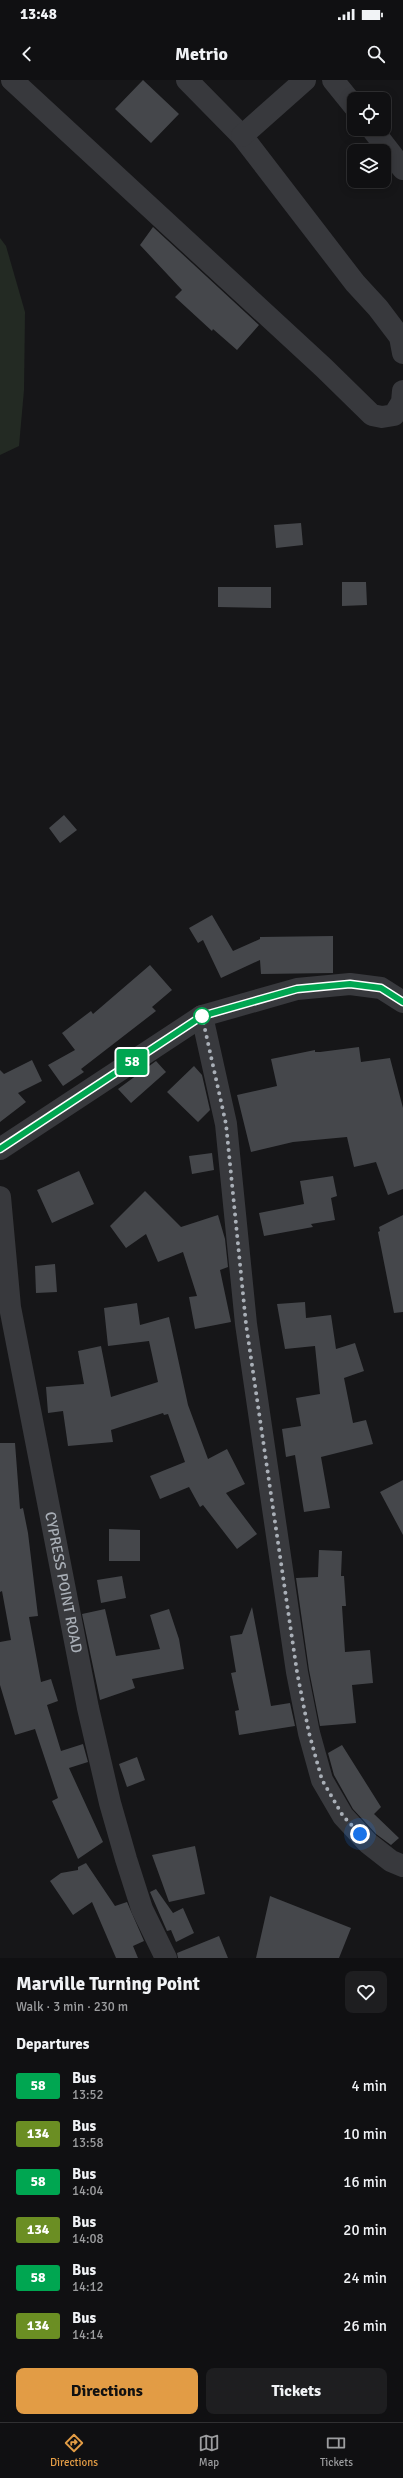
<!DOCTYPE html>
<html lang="en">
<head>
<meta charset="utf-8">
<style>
	body { margin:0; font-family:Signika,sans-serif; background:#1e1e20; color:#f1f3f6; height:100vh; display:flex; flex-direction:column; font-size:15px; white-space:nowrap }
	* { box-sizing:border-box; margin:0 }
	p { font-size:13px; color:#9c9d9f }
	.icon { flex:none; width:22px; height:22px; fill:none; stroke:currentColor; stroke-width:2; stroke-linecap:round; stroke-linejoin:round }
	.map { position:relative; height:1878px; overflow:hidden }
	.drawer { display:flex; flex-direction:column; background:#101012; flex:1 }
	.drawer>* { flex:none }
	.badge { padding:0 8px; border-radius:3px; font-size:14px; line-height:26px }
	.controls { position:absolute; left:347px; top:12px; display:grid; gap:8px }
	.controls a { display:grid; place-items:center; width:44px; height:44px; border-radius:8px; background:#101012; box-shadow:0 2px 10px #0003,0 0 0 1px #303032; font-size:20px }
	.you { position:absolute; width:20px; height:20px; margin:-10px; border:3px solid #fff; border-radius:50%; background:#1a73e8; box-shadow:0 0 0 6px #1a73e833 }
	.map>.badge { position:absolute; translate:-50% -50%; box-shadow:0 0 0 2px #fff }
	h2 { padding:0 16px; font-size:15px; line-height:36px }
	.round { display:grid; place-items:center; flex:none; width:42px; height:42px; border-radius:8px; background:#1e1e20 }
	.overview { display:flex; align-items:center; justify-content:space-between; height:68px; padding:0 16px }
	h1 { font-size:19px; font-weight:700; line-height:30px }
	.action { display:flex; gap:8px; margin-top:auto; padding:8px 16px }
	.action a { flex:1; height:46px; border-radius:8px; background:#e29c45; color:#111; font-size:16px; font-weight:700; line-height:46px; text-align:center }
	.action a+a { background:#1e1e20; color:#f1f3f6 }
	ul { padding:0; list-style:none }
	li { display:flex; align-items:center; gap:12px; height:48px; padding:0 16px }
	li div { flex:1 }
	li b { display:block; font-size:15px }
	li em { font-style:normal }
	li .badge { min-width:44px; font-weight:700; text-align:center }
	.status { display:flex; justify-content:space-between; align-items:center; height:28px; padding:0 20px; background:#101012; direction:ltr }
	.status svg { height:11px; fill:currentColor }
	header { display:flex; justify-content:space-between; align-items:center; height:52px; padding:0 16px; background:#101012; font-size:18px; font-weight:700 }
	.tab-bar { display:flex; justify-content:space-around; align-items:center; height:56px; border-top:1px solid #303032; background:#101012; font-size:11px; color:#9c9d9f }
	.tab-bar a { display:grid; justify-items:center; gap:2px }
	.tab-bar .current { color:#e29c45 }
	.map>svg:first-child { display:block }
	.green { fill:#232a23 }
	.building { fill:#45474b }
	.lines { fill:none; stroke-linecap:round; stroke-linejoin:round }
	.minor { stroke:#38393d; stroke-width:22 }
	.line-casing { stroke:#fff; stroke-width:9 }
	.line { stroke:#00a651; stroke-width:6 }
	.walk { stroke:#a9afb7; stroke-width:4; stroke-dasharray:0 7.2 }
	.stop-dot { fill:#fff; stroke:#00a651; stroke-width:2 }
	.labels { text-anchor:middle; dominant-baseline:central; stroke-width:3.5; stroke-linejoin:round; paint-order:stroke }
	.street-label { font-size:15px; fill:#a9afb7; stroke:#111113 }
</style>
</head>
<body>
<div class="status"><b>13:48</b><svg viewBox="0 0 49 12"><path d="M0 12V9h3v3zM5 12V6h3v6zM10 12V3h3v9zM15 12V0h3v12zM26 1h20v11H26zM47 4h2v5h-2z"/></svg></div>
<header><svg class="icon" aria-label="back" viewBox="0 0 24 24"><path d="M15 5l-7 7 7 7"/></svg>Metrio<svg class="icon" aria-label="search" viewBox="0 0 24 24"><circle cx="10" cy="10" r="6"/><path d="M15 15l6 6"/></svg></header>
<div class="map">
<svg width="403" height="1878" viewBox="0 0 403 1878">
	<rect width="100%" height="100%" fill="#161618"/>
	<path class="green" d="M 0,158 L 6,166 L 25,232 L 24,310 L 19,366 L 0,375 Z"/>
	<path class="building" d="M 143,0 L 179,34 L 151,63 L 115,29 Z
		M 153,147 L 259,245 L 237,270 L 213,249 L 212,251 L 175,217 L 182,210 L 140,165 Z
		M 301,443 L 303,465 L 276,468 L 274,445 Z
		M 342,502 L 366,502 L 367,525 L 342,526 Z
		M 218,507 L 271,507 L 271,528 L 218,527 Z
		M 64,735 L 77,750 L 60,763 L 49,748 Z
		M 212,835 L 233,871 L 260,859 L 260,857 L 333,856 L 333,893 L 261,894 L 260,880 L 221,898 L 203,860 L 198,863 L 189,848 Z
		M 150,885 L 172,910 L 152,927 L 156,931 L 81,989 L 84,992 L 63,1006 L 48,985 L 75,970 L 62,953 L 91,931 L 93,934 Z
		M 359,967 L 361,982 L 390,978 L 403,1028 L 403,1109 L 388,1115 L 376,1082 L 354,1087 L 347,1057 L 293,1062 L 251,1072 L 237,1015 L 277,1006 L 271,979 L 315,970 L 315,972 L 320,972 Z
		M 32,980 L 42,1001 L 18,1013 L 26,1022 L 0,1042 L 0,990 L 4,994 Z
		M 156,981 L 166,992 L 131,1023 L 118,1009 Z
		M 194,986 L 202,995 L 210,1030 L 198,1042 L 167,1012 Z
		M 212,1073 L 214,1090 L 192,1094 L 189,1076 Z
		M 79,1091 L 94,1124 L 52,1143 L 37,1110 Z
		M 333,1096 L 337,1116 L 331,1118 L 335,1140 L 311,1144 L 313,1147 L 264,1156 L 259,1133 L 304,1124 L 300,1101 Z
		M 145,1111 L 181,1147 L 218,1135 L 225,1159 L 228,1187 L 220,1190 L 231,1242 L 195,1249 L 189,1217 L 197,1216 L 183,1172 L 158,1182 L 146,1154 L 126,1168 L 110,1146 Z
		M 403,1135 L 403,1232 L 394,1233 L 378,1152 L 380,1151 L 379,1147 Z
		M 55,1184 L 57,1212 L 36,1213 L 35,1186 Z
		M 305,1222 L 306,1238 L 331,1235 L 336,1269 L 355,1263 L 364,1291 L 344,1298 L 353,1343 L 366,1340 L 373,1364 L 321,1377 L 330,1428 L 304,1432 L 295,1375 L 286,1377 L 282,1349 L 301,1346 L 296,1318 L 320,1314 L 315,1266 L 285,1269 L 277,1224 Z
		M 137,1223 L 140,1245 L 169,1237 L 188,1325 L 208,1379 L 227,1369 L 245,1404 L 226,1413 L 257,1454 L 237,1469 L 203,1425 L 200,1427 L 189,1407 L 160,1419 L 150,1396 L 185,1382 L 168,1334 L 164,1335 L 163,1333 L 111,1350 L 113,1362 L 68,1366 L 63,1331 L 48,1333 L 46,1307 L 84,1304 L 78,1271 L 101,1266 L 111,1317 L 158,1302 L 149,1261 L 108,1266 L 104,1228 Z
		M 0,1363 L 15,1363 L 20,1429 L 23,1428 L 28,1453 L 38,1536 L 29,1537 L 41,1602 L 51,1599 L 58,1621 L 47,1625 L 61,1671 L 83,1664 L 88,1682 L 69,1688 L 103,1762 L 78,1779 L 52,1721 L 58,1718 L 35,1649 L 15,1655 L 0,1605 L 0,1562 L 11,1560 L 2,1511 L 0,1512 Z
		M 403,1400 L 403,1455 L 380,1412 Z
		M 109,1449 L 140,1450 L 140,1481 L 109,1481 Z
		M 319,1470 L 342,1471 L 341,1496 L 344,1496 L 346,1526 L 342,1526 L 345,1572 L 370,1570 L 373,1603 L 352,1605 L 356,1643 L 320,1646 L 309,1590 L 296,1498 L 318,1497 Z
		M 122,1496 L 126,1518 L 101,1523 L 97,1500 Z
		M 252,1527 L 271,1626 L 290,1623 L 295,1646 L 239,1655 L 235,1631 L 239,1630 L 231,1593 L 236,1592 L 230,1556 L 242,1554 Z
		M 105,1529 L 116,1576 L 160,1569 L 150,1535 L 169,1529 L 179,1559 L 184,1589 L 132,1599 L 135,1608 L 100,1620 L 82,1534 Z
		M 342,1665 L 381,1727 L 374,1734 L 399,1758 L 391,1765 L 376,1754 L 353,1729 L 334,1695 L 328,1673 Z
		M 137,1677 L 145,1700 L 127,1707 L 119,1684 Z
		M 195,1766 L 205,1814 L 169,1822 L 152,1775 Z
		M 86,1783 L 115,1826 L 127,1822 L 144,1861 L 133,1866 L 138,1878 L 116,1878 L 92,1822 L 73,1835 L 50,1801 L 61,1793 L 78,1790 L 78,1787 Z
		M 156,1809 L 173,1833 L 183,1828 L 194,1853 L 176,1862 L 171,1850 L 167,1851 L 150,1812 Z
		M 270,1816 L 351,1848 L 339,1878 L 256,1878 Z
		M 219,1856 L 228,1878 L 178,1878 L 177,1873 Z"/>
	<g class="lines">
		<g class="minor">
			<path d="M 12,0 L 324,288 L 372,335 L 382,337 L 394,335 L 402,322 L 403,311"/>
			<path d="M 187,0 L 242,56 L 355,203 L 378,228 L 400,257 L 403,273"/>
			<path d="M 333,0 L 354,26"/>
			<path d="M 372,49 L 403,89"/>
			<path d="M 242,56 L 305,0"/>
			<path d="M 202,936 L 226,1044 L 246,1244 L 297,1592 L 309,1653 L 322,1700 L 343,1736 L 368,1763 L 391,1781 L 403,1786"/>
			<path d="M 0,1069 L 202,936 L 297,909 L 350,904 L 381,908 L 403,922"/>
			<path id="s1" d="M 0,1117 L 10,1227 L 88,1628 L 110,1723 L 126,1779 L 142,1829 L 166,1878"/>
		</g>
	</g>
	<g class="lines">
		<g class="line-casing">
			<path id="line" d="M 0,1069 L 202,936 L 297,909 L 350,904 L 381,908 L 403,922"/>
		</g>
		<use href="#line" class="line"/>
		<path class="walk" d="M 202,936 L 226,1044 L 246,1244 L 297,1592 L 309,1653 L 322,1700 L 343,1736 L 360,1754"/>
	</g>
	<circle class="stop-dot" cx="202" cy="936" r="8"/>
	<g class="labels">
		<g class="street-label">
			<text stroke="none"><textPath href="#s1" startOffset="391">CYPRESS POINT ROAD</textPath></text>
		</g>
	</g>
</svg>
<div class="controls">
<a><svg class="icon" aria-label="locate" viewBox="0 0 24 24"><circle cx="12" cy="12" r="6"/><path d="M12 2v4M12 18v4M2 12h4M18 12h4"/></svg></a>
<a><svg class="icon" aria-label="layers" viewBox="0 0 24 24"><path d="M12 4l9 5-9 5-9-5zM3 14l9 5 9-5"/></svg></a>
</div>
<div class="you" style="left:360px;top:1754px"></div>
<b class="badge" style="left:132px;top:982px;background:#00a651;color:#fff">58</b>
</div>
<section class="drawer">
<div class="overview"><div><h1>Marville Turning Point</h1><p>Walk · 3 min · 230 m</p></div><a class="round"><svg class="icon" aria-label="heart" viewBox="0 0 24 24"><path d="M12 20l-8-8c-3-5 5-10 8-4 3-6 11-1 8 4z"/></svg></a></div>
<h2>Departures</h2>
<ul>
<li><span class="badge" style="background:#00a651;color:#fff">58</span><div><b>Bus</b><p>13:52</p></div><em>4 min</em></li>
<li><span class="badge" style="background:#6b8e23;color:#fff">134</span><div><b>Bus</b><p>13:58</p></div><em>10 min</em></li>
<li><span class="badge" style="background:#00a651;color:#fff">58</span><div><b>Bus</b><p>14:04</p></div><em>16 min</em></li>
<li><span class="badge" style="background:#6b8e23;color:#fff">134</span><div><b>Bus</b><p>14:08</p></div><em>20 min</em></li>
<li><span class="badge" style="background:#00a651;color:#fff">58</span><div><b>Bus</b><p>14:12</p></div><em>24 min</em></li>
<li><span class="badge" style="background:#6b8e23;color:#fff">134</span><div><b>Bus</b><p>14:14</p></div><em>26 min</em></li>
</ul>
<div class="action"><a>Directions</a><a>Tickets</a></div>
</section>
<nav class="tab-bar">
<a class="current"><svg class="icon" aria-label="directions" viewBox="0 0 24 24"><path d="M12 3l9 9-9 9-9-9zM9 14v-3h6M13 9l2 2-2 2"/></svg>Directions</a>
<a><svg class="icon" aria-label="map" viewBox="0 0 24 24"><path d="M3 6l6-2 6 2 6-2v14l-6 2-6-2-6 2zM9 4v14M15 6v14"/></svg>Map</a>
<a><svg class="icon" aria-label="tickets" viewBox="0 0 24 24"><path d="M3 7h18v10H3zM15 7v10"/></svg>Tickets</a>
</nav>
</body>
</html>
